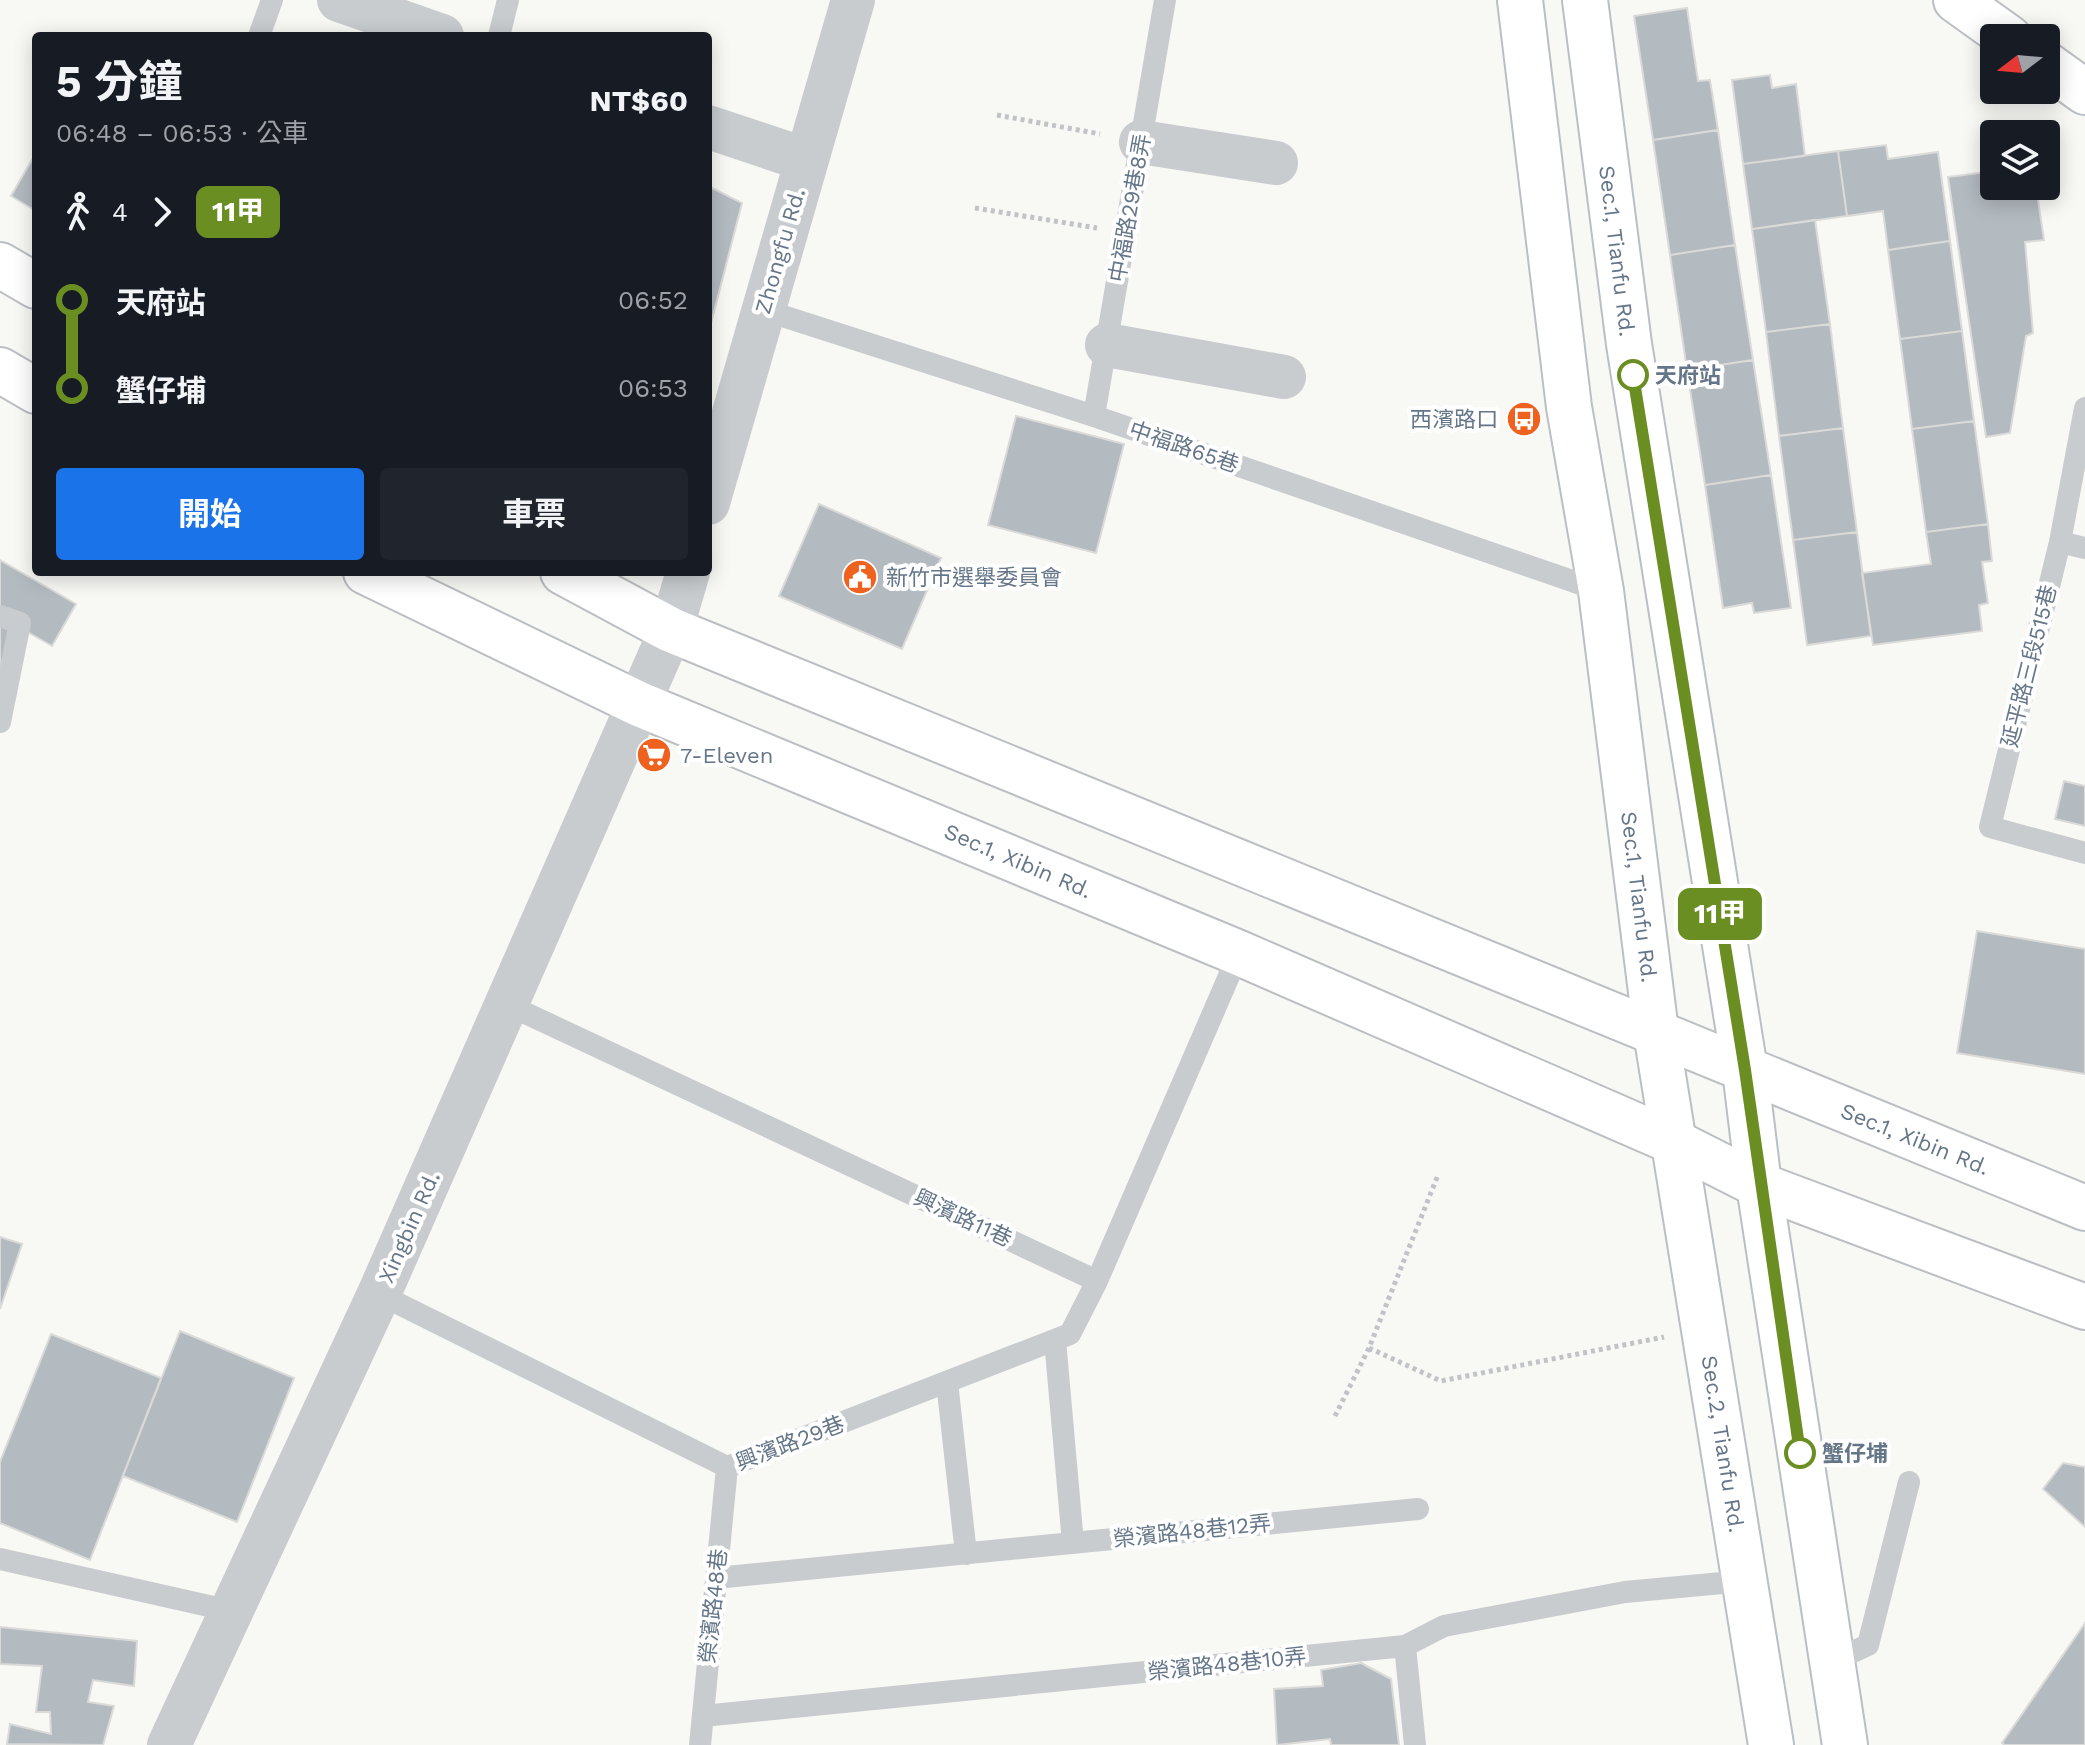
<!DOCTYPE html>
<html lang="zh-TW">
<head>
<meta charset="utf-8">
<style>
	body { margin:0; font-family:"Work Sans","Noto Sans TC",sans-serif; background:#20242c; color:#f1f3f6; height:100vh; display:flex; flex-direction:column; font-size:30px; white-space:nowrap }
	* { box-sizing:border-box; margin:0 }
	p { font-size:26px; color:#9ea1a6 }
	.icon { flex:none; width:44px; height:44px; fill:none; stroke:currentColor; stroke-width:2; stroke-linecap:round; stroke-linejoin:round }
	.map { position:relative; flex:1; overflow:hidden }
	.side { position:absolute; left:32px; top:32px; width:680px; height:544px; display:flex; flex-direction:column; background:#171b24; border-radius:8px; box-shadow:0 4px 20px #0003 }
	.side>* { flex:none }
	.badge { padding:0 16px; border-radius:12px; font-size:28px; line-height:52px }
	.needle { width:52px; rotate:254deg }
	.fabs { position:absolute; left:1980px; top:24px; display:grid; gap:16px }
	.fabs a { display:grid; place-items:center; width:80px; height:80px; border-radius:8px; background:#171b24; box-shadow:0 4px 20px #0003; font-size:40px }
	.map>.badge { position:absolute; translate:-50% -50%; box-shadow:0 0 0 4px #fff }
	.legs { display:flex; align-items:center; gap:12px; height:88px; padding:0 24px; font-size:26px }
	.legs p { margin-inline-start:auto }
	.head { display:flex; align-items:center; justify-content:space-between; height:136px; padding:0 24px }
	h1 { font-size:44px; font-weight:700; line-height:60px }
	.action { display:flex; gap:16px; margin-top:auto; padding:16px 24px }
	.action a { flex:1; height:92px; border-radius:8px; background:#1a73e8; color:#fff; font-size:32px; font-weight:700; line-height:92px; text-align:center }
	.action a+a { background:#20242c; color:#f1f3f6 }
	ul { padding:0 24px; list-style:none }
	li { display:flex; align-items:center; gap:28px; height:88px; font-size:30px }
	li i { display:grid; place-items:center; width:12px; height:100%; margin:0 10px; background:currentColor }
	li i::after { content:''; width:20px; height:20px; margin:-10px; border:6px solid; border-radius:50%; background:#171b24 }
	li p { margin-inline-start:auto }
	li:first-child i { background:linear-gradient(#0000 50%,currentColor 0) }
	li:last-child i { background:linear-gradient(currentColor 50%,#0000 0) }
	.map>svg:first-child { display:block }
	.building { fill:#b3bac0; stroke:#dadad8; stroke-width:2 }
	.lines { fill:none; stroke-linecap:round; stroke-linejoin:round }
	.secondary-casing { stroke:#babfc4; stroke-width:48 }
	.primary-casing { stroke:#bbbfc3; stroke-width:48 }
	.path { stroke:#c1c3c6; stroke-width:5; stroke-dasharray:4 4; stroke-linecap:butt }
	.lane { stroke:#c8cccf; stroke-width:22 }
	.street { stroke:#c8cccf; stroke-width:44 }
	.secondary { stroke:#fff; stroke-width:44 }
	.primary { stroke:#fff; stroke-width:44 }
	.line-1-casing { stroke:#fff; stroke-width:18 }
	.line-1 { stroke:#6b8e23; stroke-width:12 }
	.stop-1-dot { fill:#fff; stroke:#6b8e23; stroke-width:4 }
	.labels { text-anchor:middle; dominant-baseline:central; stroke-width:8; stroke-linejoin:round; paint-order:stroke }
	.street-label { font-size:22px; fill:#657689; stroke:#fff }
	.stop-label { font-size:22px; font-weight:bold; fill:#657689; stroke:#fff; text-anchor:start }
	.poi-label { font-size:22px; fill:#657689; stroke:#fff; text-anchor:start }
</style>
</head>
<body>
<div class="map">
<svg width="2085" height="1745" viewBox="0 0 2085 1745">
	<rect width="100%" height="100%" fill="#f8f8f5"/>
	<path class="building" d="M 1687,8 L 1698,81 L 1710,80 L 1718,130 L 1653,140 L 1634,16 Z
		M 1770,75 L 1772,88 L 1796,84 L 1805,156 L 1743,164 L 1732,80 Z
		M 1718,130 L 1735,245 L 1670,255 L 1653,140 Z
		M 1886,145 L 1888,159 L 1938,152 L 1950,241 L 1888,250 L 1883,211 L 1847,216 L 1838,151 Z
		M 1838,151 L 1847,216 L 1752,229 L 1743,164 Z
		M 36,153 L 36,211 L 11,196 Z
		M 1994,171 L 1994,186 L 2036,186 L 2044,240 L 2025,242 L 2033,333 L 2026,336 L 2010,433 L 1986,437 L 1948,177 Z
		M 708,186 L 742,203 L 708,335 Z
		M 1815,220 L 1830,324 L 1766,332 L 1752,229 Z
		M 1950,241 L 1962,331 L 1900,339 L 1888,250 Z
		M 1735,245 L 1753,360 L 1687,370 L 1670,255 Z
		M 1830,324 L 1843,428 L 1779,436 L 1766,332 Z
		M 1962,331 L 1974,421 L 1912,429 L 1900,339 Z
		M 1753,360 L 1771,475 L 1705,485 L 1687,370 Z
		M 1016,416 L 1124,444 L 1096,553 L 988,525 Z
		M 1974,421 L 1988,524 L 1926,532 L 1912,429 Z
		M 1843,428 L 1857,532 L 1793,540 L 1779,436 Z
		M 1771,475 L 1791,608 L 1754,613 L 1752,603 L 1723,608 L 1705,485 Z
		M 819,504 L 941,558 L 902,649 L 779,596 Z
		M 1988,524 L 1992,561 L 1982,562 L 1988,603 L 1979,605 L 1982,631 L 1873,645 L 1862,573 L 1931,564 L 1926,532 Z
		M 1857,532 L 1871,636 L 1807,645 L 1793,540 Z
		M 0,560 L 76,604 L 52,646 L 26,631 L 0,677 Z
		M 2064,781 L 2085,786 L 2085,826 L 2055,819 Z
		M 1977,931 L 2085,949 L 2085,1074 L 1957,1053 Z
		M 0,1237 L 22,1244 L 0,1309 Z
		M 180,1331 L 294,1378 L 237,1522 L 123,1476 Z
		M 51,1334 L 161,1378 L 90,1560 L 0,1523 L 0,1462 Z
		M 2063,1463 L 2085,1467 L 2085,1527 L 2043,1489 Z
		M 2085,1623 L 2085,1745 L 2005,1745 L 2002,1743 Z
		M 0,1627 L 137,1641 L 134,1686 L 93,1680 L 88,1702 L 114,1706 L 103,1745 L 7,1744 L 10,1724 L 51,1734 L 50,1712 L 36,1712 L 42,1666 L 0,1664 Z
		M 1361,1663 L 1391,1679 L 1399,1745 L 1331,1745 L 1330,1739 L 1277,1745 L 1274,1689 L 1323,1686 L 1321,1670 Z"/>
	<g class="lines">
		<g class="secondary-casing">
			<path id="secondary" d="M 1520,0 L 1569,407 L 1601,591 L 1656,1032 L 1771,1745
				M 1585,0 L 1629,344 L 1745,1070 L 1759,1185 L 1845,1745
				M 1956,0 L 2009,38
				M 2046,64 L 2085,92"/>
		</g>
		<g class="primary-casing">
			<path id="primary" d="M 0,265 L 36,286
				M 0,370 L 36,391
				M 366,572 L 639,704 L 1239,953 L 1674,1142 L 1759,1185 L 2085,1307
				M 563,572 L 671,630 L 2085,1208"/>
		</g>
		<path class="path" d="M 997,115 L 1100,134
			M 975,208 L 1097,228
			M 1369,1348 L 1441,1381 L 1664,1337
			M 1335,1416 L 1369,1348 L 1438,1175"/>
		<path class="lane" d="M 259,36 L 272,0
			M 499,36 L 508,0
			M 764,310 L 1094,416 L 1601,591
			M 2085,408 L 2060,542 L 1990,827 L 2085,853
			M 1094,416 L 1165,0
			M 2060,542 L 2085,548
			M 0,616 L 20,623 L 0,722
			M 506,1004 L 1097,1281
			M 379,1294 L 727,1467 L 1070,1334 L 1097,1281 L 1239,953
			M 1055,1340 L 1073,1543
			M 947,1382 L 966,1554
			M 0,1559 L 231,1611
			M 716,1578 L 1418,1509
			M 1405,1646 L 1415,1745
			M 1833,1661 L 1868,1645 L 1909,1482
			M 703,1716 L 1405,1646 L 1444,1626 L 1625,1592 L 1744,1581
			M 700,1745 L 727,1467"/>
		<path class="street" d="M 339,0 L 442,36
			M 708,127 L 807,160
			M 1141,142 L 1276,163
			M 1107,345 L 1284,377
			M 708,503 L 853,0
			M 169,1745 L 379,1294 L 671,630 L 688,572"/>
		<use href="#secondary" class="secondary"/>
		<use href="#primary" class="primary"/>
	</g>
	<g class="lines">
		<g class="line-1-casing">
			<path id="line-1" d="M 1633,375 L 1745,1070 L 1800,1453"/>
		</g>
		<use href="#line-1" class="line-1"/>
	</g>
	<defs>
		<g id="bus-disc" transform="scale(1.8)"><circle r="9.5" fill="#ef611f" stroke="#fff"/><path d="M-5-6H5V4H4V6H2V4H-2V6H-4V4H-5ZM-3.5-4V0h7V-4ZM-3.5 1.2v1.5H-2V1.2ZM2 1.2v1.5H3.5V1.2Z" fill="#fff"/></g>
		<g id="civic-disc" transform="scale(1.8)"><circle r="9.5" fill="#ef611f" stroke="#fff"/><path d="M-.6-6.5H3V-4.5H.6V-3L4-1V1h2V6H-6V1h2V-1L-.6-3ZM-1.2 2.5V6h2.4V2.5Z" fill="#fff"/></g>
		<g id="supermarket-disc" transform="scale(1.8)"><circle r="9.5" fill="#ef611f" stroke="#fff"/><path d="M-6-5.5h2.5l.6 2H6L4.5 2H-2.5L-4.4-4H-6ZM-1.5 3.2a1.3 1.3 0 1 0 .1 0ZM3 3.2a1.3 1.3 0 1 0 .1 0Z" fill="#fff"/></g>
	</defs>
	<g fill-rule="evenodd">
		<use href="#bus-disc" x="1524" y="419"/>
		<use href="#civic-disc" x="860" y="577"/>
		<use href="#supermarket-disc" x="654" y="755"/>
	</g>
	<g class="stop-1-dot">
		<circle cx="1633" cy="375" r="14"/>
		<circle cx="1800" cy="1453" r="14"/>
	</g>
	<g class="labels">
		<g class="street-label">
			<text transform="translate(1130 208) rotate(-80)">中福路29巷8弄</text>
			<text transform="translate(780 251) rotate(-74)">Zhongfu Rd.</text>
			<text transform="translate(1617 251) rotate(83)">Sec.1, Tianfu Rd.</text>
			<text transform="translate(1184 447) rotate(19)">中福路65巷</text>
			<text transform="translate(2029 666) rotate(-76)">延平路三段515巷</text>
			<text transform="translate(1018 861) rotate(23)">Sec.1, Xibin Rd.</text>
			<text transform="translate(1639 897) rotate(83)">Sec.1, Tianfu Rd.</text>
			<text transform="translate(1915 1139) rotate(22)">Sec.1, Xibin Rd.</text>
			<text transform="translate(963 1218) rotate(25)">興濱路11巷</text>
			<text transform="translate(409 1227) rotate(-66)">Xingbin Rd.</text>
			<text transform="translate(790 1443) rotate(-21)">興濱路29巷</text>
			<text transform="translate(1723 1444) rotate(81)">Sec.2, Tianfu Rd.</text>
			<text transform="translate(1192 1531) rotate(-6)">榮濱路48巷12弄</text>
			<text transform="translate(713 1606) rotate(-84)">榮濱路48巷</text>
			<text transform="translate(1227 1664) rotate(-6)">榮濱路48巷10弄</text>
		</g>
		<g class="stop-label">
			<text x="1655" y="375">天府站</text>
			<text x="1822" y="1453">蟹仔埔</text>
		</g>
		<g class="poi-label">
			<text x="1498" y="419" text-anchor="end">西濱路口</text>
			<text x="886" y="577">新竹市選舉委員會</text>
			<text x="680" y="755">7-Eleven</text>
		</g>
	</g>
</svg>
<div class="fabs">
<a><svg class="needle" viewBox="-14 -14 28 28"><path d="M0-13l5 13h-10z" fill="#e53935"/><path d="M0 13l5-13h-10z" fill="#9ea1a6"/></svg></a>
<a><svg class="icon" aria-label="layers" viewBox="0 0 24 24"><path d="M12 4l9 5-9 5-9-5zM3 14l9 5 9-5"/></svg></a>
</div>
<b class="badge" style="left:1720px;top:914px;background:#6b8e23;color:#fff">11甲</b>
<section class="side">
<div class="head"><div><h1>5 分鐘</h1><p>06:48 – 06:53 · 公車</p></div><b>NT$60</b></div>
<div class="legs"><svg class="icon" aria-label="walk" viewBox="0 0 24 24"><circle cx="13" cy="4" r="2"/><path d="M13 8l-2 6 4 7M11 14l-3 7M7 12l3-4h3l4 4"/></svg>4<svg class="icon" aria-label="forward" viewBox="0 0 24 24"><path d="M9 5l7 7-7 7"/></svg><b class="badge" style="background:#6b8e23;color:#fff">11甲</b></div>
<ul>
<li><i style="color:#6b8e23"></i><b>天府站</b><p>06:52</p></li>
<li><i style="color:#6b8e23"></i><b>蟹仔埔</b><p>06:53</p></li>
</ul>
<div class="action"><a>開始</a><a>車票</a></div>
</section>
</div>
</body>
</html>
